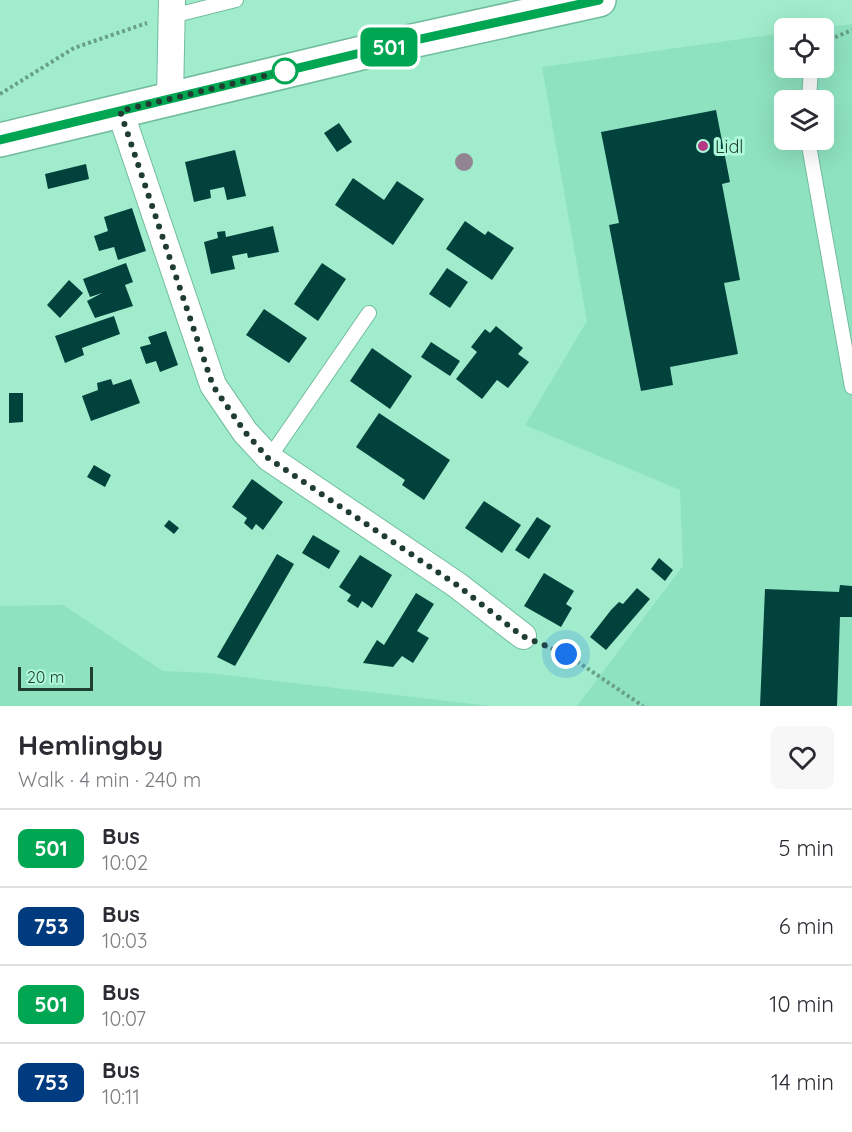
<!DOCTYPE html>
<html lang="en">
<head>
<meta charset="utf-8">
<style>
	body { margin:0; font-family:Quicksand,sans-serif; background:#f7f7f7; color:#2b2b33; height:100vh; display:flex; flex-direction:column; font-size:22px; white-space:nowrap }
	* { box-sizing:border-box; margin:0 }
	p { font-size:20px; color:#7c7c81 }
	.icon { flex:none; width:33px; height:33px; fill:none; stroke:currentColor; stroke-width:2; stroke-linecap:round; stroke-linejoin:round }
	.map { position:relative; height:706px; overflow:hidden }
	.panel { display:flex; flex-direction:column; background:#fff; flex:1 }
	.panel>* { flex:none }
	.badge { padding:0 12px; border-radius:9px; font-size:21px; line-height:39px }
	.controls { position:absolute; left:774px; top:18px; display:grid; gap:12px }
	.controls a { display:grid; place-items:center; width:60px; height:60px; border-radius:9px; background:#fff; box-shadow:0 6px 24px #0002; font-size:30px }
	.scale { position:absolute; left:18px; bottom:15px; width:75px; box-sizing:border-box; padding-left:6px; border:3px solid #1f3e31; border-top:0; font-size:16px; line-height:21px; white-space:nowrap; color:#1f3e31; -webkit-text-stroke:4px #aef9d9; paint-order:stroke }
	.you { position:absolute; width:30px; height:30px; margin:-15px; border:4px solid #fff; border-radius:50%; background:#1a73e8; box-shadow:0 0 0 9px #1a73e833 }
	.map>.badge { position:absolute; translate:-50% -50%; box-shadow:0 0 0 3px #fff }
	.round { display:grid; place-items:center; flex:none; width:63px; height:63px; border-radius:9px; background:#f7f7f7 }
	.summary { display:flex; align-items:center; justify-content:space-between; height:102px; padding:0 18px }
	h1 { font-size:28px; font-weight:700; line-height:45px }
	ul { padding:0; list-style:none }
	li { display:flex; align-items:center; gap:18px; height:78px; padding:0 18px; border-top:2px solid #e1e1e2 }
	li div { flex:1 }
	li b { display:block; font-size:22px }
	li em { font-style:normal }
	li .badge { min-width:66px; font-weight:700; text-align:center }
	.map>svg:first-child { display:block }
	.built { fill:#8ee2c0; fill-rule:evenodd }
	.building { fill:#02423d }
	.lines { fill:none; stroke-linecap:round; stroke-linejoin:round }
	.lane-casing { stroke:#72bc9e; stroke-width:16 }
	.street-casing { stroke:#72bc9e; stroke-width:28 }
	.primary-casing { stroke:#72bc9e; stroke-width:36 }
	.path { stroke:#679f87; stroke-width:4; stroke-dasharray:3 3; stroke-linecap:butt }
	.lane { stroke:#fff; stroke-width:14 }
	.street { stroke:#fff; stroke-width:26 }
	.primary { stroke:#fff; stroke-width:33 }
	.tree { fill:#928592 }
	.line-casing { stroke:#fff; stroke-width:14 }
	.line { stroke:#00a651; stroke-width:9 }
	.walk { stroke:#1f3e31; stroke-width:6; stroke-dasharray:0 10.8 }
	.stop-dot { fill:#fff; stroke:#00a651; stroke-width:3 }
	.poi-dot { fill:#b53786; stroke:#aef9d9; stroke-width:2 }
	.labels { text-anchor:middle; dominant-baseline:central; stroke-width:6; stroke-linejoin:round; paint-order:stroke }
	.poi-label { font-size:18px; fill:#1f3e31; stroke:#aef9d9; text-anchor:start }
</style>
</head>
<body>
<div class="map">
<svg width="852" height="706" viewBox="0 0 852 706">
	<rect width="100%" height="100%" fill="#a1eccc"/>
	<path class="built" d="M 852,24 L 852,706 L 577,706 L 683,566 L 680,490 L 525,425 L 587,321 L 542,67 L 784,33 L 784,68 L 824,68 L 824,28 L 820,28 ZM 784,100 L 824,100 L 824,140 L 784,140 Z
		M 63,605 L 163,671 L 208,673 L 490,706 L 0,706 L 0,606 Z"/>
	<path class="building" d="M 716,110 L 730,182 L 722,184 L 740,280 L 724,283 L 738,354 L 670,367 L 673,385 L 641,391 L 609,225 L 619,223 L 601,132 Z
		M 339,123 L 352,142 L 337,152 L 324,133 Z
		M 235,150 L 246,196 L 227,200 L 224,187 L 210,190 L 211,198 L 194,202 L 185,162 Z
		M 86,164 L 89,179 L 48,189 L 45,174 Z
		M 353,178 L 384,200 L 397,181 L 424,199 L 393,245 L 335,205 Z
		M 132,208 L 146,251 L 118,260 L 114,247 L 99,251 L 94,236 L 108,231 L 104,217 Z
		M 465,221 L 485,235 L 488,231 L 514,248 L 492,280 L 446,249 Z
		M 273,226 L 279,252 L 248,258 L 247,253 L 232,256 L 235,269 L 211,274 L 204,242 L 218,238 L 217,232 L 225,231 L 226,237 Z
		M 126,263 L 133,282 L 125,285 L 133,306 L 95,318 L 87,301 L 102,293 L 90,297 L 83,279 Z
		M 322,263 L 346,279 L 318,321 L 294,304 Z
		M 447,268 L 468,282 L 450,308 L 429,294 Z
		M 69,280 L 83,293 L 60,318 L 47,305 Z
		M 264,309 L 307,338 L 289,363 L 246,335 Z
		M 114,316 L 120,334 L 82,348 L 84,355 L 65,363 L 55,336 Z
		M 496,326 L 523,348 L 518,354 L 529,362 L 508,388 L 497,380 L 482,399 L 456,379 L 477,352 L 471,347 L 485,329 L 490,333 Z
		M 166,331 L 178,365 L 160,372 L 156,361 L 146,364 L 140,347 L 151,344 L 148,337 Z
		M 431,342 L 460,361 L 450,376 L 421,357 Z
		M 372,348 L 412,376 L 390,409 L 350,381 Z
		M 111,379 L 113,385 L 131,379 L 140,403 L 91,421 L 82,396 L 98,390 L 97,383 Z
		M 9,393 L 23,393 L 23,422 L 9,423 Z
		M 379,413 L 450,460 L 424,500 L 402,485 L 405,480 L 356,447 Z
		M 94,465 L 111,475 L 105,487 L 87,477 Z
		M 252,479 L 283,502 L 263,530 L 256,524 L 252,530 L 244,523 L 247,518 L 232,507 Z
		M 484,501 L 521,525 L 502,553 L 465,528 Z
		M 537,517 L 551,526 L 529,559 L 515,550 Z
		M 169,520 L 179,528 L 174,534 L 164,526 Z
		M 313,535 L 340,551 L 329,569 L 302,553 Z
		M 277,554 L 294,564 L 235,666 L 217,657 Z
		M 360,555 L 392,575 L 372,608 L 362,601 L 358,608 L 347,601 L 351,595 L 339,587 Z
		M 659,558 L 673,570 L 665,581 L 651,569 Z
		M 544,573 L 574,591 L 566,604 L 572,608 L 561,627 L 524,606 Z
		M 840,585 L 852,586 L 852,617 L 840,617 L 837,706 L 760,706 L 765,589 L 839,592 Z
		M 637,588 L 650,599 L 606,650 L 590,637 L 611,610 L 619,602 L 623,604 Z
		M 416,593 L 434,604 L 417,631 L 429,638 L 413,663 L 402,656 L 393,667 L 363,663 L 377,640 L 384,645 Z"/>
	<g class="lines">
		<g class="lane-casing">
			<path id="lane" d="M 172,16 L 236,0
				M 809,100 L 811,68
				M 808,140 L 852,387
				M 269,458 L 369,313"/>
		</g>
		<g class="street-casing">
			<path id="street" d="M 170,98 L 172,0
				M 120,111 L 213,385 L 245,432 L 269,458 L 457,585 L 523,636"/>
		</g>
		<g class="primary-casing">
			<path id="primary" d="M 0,140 L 403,43 L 599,0"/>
		</g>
		<path class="path" d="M 824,42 L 852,30
			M 0,94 L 74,48 L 147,23
			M 545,646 L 566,654 L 643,706"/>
		<use href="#lane" class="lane"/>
		<use href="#street" class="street"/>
		<use href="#primary" class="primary"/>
	</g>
	<circle class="tree" cx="464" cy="162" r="9"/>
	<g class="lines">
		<g class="line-casing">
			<path id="line" d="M 0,140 L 402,43 L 599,0"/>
		</g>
		<use href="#line" class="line"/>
		<path class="walk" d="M 285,71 L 120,111 L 213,386 L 245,432 L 268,458 L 457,585 L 522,636 L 566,654"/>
	</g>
	<circle class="stop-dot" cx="285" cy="71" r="12"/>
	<circle class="poi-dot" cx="703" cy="146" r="6"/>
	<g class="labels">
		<g class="poi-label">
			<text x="715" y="146">Lidl</text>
		</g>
	</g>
</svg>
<div class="controls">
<a><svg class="icon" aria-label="locate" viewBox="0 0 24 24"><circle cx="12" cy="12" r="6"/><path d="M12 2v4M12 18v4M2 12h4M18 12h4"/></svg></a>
<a><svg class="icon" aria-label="layers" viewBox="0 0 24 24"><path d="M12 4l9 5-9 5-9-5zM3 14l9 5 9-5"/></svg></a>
</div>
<div class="scale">20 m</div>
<div class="you" style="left:566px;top:654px"></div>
<b class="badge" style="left:389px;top:47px;background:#00a651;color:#fff">501</b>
</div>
<section class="panel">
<div class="summary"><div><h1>Hemlingby</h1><p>Walk · 4 min · 240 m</p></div><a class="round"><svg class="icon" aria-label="heart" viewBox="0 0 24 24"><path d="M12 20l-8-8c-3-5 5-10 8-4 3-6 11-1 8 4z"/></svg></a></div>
<ul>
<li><span class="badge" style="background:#00a651;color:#fff">501</span><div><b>Bus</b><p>10:02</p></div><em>5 min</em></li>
<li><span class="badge" style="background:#003b80;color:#fff">753</span><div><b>Bus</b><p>10:03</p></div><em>6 min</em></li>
<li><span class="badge" style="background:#00a651;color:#fff">501</span><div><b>Bus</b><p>10:07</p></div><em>10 min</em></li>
<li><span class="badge" style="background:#003b80;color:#fff">753</span><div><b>Bus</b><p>10:11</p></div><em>14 min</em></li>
</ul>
</section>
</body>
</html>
